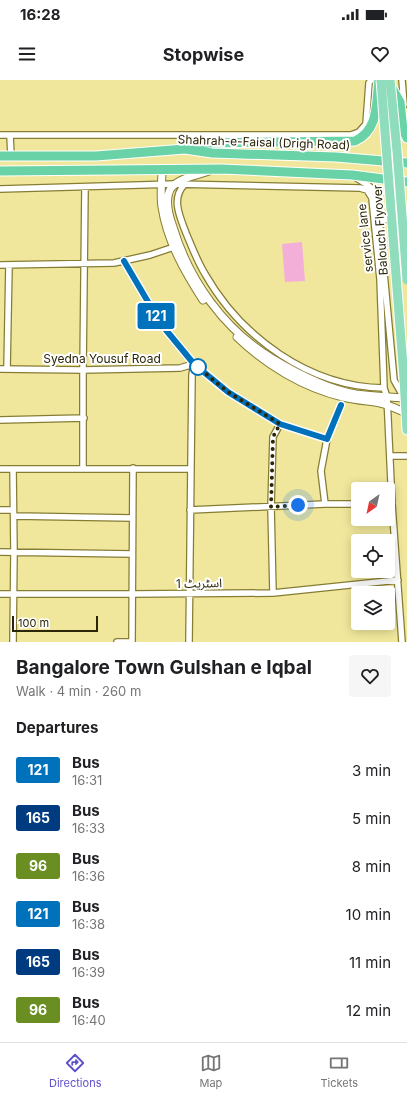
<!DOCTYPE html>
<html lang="en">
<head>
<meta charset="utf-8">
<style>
	body { margin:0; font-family:Inter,"Noto Sans Arabic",sans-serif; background:#f6f6f6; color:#202124; height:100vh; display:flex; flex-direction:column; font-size:15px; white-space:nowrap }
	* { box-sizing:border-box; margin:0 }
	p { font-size:13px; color:#757577 }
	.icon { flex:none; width:22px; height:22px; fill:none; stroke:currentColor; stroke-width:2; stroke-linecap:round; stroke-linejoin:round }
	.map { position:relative; height:562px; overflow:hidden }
	.side { display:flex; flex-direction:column; background:#fff; flex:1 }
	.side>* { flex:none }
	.badge { padding:0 8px; border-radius:3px; font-size:14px; line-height:26px }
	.needle { width:26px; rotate:213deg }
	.buttons { position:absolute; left:351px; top:402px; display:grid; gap:8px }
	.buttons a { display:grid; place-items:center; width:44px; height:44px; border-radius:4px; background:#fff; box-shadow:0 2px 10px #0003; font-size:20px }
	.scale { position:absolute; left:12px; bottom:10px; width:86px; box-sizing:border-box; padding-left:4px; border:2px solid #2a2607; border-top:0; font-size:11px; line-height:14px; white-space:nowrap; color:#2a2607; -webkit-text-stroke:3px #fff; paint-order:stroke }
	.you { position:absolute; width:20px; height:20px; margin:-10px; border:3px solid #fff; border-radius:50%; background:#1a73e8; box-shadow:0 0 0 6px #1a73e833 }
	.map>.badge { position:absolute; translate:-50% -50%; box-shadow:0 0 0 2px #fff }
	h2 { padding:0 16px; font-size:15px; line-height:36px }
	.round { display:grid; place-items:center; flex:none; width:42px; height:42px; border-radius:4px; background:#f6f6f6 }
	.overview { display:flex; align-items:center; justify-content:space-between; height:68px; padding:0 16px }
	h1 { font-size:19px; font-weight:700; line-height:30px }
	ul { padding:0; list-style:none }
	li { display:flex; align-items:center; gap:12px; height:48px; padding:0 16px }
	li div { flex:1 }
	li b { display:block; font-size:15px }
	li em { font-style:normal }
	li .badge { min-width:44px; font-weight:700; text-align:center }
	.status { display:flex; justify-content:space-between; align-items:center; height:28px; padding:0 20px; background:#fff; direction:ltr }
	.status svg { height:11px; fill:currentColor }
	header { display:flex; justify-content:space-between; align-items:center; height:52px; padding:0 16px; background:#fff; font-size:18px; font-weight:700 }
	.dock { display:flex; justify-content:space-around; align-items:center; height:56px; border-top:1px solid #e0e0e0; background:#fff; font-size:11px; color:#757577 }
	.dock a { display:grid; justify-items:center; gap:2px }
	.dock .on { color:#5d51ca }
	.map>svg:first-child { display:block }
	.green { fill:#f3afd8 }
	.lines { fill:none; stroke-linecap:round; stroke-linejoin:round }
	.minor-casing { stroke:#867d34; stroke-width:8 }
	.tertiary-casing { stroke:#867d34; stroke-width:9 }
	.primary-casing { stroke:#fff; stroke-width:11 }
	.trunk-casing { stroke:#fff; stroke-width:11 }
	.minor { stroke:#fff; stroke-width:5.5 }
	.tertiary { stroke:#fff; stroke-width:7 }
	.primary { stroke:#8fddbd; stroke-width:9 }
	.trunk { stroke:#6ad2a7; stroke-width:9 }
	.primary-bridge-casing { stroke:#fff; stroke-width:11; stroke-linecap:butt }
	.primary-bridge { stroke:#8fddbd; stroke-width:9 }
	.line-casing { stroke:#fff; stroke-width:9 }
	.line { stroke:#0072bc; stroke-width:6 }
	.walk { stroke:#2a2607; stroke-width:4; stroke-dasharray:0 7.2 }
	.stop-dot { fill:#fff; stroke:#0072bc; stroke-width:2 }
	.labels { text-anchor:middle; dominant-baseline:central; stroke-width:4; stroke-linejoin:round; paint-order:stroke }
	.street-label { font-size:12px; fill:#2a2607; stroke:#fff }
</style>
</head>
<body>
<div class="status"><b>16:28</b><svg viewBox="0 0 49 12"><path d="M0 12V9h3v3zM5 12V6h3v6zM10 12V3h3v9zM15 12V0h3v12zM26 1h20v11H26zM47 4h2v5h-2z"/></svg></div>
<header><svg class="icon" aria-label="menu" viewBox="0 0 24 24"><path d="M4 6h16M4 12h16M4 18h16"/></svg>Stopwise<svg class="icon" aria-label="heart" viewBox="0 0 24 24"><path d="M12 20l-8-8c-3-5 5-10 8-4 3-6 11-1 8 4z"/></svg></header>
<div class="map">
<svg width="407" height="562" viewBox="0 0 407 562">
	<rect width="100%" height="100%" fill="#f0e79c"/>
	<path class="green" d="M 302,162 L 305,201 L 285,202 L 282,164 Z"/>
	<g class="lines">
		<g class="minor-casing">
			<path id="minor" d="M 402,0 L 404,25
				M 0,55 L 351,55 L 359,52 L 366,44 L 369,3 L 371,0
				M 10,55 L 11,76
				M 355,97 C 379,111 378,112 379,139 L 394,300 L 403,316
				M 184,105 C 171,119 180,137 186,153 C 192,167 197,181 205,194 C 241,257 309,307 384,308
				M 0,109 L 175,104 L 360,108 L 367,110 L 372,118 L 380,199 L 384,308 L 387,317 L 392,424 L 402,562
				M 379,139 L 407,140
				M 124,181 L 161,244 L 194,284 L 228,312 L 280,344 L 327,359 L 341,325
				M 0,185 L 114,183 L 150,175 L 174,167
				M 0,289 L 83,290 L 180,288 L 194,284 L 192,295 L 189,562
				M 7,289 L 9,185
				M 0,340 L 84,338
				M 390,376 L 407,376
				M 83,388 L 83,290 L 85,107
				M 0,389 L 190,389
				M 13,389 L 14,472 L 13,562
				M 325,424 L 321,391 L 327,359
				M 0,430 L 13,430
				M 190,430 L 325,424 L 358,424
				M 14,436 L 132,438
				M 0,472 L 132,474
				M 273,513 L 271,427 L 273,357 L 280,344
				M 0,514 L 133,514 L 273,513 L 398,500
				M 117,562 L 132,562
				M 132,562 L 133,388"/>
		</g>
		<g class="tertiary-casing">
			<path id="tertiary" d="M 162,89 C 162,101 160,115 162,127 C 167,161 185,192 203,220
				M 209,91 C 198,95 179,98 171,108 C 164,119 169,136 173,147 C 189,200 224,250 273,279 C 298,294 327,309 356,314 C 372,316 388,317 404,318
				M 237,257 C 266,285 304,308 343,317 C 355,320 368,321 380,323 C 389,325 397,329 406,333"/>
		</g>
		<g class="primary-casing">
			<path id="primary" d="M 404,299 L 407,350"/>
		</g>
		<g class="trunk-casing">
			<path id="trunk" d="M 392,8 L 400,22 L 403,50 L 407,58
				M 187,69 L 203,63 L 355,61 C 379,50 376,23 379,0
				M 0,76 L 96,76 L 185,69 L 212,73 L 336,77 L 407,83
				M 0,91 L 221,89 L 352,95 L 407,102"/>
		</g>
		<use href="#minor" class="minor"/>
		<use href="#tertiary" class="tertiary"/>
		<use href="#primary" class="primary"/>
		<use href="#trunk" class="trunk"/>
		<g class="primary-bridge-casing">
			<path id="primary-bridge" d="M 381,0 L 404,299
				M 390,0 L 397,71 L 407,200"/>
		</g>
		<use href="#primary-bridge" class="primary-bridge"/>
	</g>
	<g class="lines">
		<g class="line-casing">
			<path id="line" d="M 124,181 L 161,244 L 194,284 L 228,312 L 280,344 L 327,359 L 341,325"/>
		</g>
		<use href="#line" class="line"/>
		<path class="walk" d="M 198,287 L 194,284 L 228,312 L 280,344 L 273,357 L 271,427 L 298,425"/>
	</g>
	<circle class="stop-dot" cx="198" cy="287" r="8"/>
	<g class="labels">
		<g class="street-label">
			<text transform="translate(264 62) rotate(2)">Shahrah-e-Faisal (Drigh Road)</text>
			<text transform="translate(380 150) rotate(-94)">Balouch Flyover</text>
			<text transform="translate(365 158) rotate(-96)">service lane</text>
			<text x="102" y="278">Syedna Yousuf Road</text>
			<text transform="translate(199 503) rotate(-1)">اسٹریٹ 1</text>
		</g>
	</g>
</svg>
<div class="buttons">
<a><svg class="needle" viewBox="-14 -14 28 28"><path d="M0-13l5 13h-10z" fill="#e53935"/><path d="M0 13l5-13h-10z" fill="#757577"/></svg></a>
<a><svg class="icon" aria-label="locate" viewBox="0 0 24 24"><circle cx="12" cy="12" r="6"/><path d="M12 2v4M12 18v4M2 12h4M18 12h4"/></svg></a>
<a><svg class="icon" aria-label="layers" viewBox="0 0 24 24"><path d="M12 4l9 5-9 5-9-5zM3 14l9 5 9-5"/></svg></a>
</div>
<div class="scale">100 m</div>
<div class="you" style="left:298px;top:425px"></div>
<b class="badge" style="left:156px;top:236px;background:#0072bc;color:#fff">121</b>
</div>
<section class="side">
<div class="overview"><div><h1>Bangalore Town Gulshan e Iqbal</h1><p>Walk · 4 min · 260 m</p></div><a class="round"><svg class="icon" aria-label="heart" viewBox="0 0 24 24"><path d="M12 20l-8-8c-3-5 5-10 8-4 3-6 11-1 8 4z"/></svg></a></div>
<h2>Departures</h2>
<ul>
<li><span class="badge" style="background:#0072bc;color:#fff">121</span><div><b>Bus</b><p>16:31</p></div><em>3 min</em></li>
<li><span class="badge" style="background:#003b80;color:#fff">165</span><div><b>Bus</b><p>16:33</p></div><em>5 min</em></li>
<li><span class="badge" style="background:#6b8e23;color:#fff">96</span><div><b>Bus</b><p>16:36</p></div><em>8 min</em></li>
<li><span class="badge" style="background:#0072bc;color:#fff">121</span><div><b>Bus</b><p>16:38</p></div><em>10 min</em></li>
<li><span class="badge" style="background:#003b80;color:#fff">165</span><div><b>Bus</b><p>16:39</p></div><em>11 min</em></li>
<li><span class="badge" style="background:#6b8e23;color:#fff">96</span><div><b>Bus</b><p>16:40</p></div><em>12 min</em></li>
</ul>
</section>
<nav class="dock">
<a class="on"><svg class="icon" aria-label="directions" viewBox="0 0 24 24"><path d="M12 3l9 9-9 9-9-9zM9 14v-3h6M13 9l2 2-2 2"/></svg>Directions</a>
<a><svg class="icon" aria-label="map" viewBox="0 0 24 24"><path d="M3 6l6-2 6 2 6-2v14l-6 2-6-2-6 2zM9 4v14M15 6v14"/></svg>Map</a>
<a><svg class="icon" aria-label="tickets" viewBox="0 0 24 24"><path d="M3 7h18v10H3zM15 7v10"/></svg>Tickets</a>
</nav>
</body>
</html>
